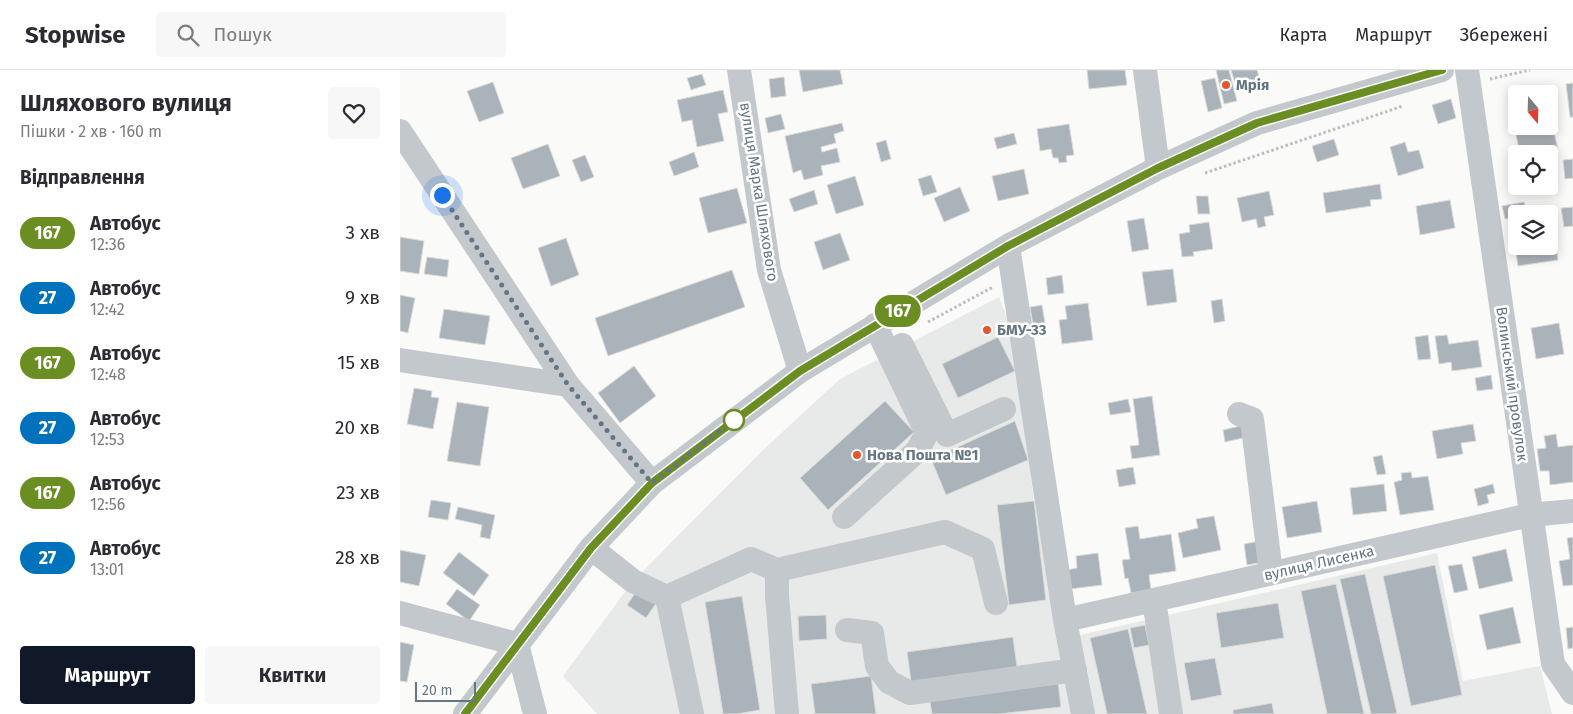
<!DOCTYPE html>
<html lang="uk">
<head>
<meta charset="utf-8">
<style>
	body { margin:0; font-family:"Fira Sans",sans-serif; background:#f7f7f7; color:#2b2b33; height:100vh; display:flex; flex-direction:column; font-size:19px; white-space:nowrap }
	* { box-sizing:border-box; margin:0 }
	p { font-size:16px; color:#7c7c81 }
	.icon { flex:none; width:28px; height:28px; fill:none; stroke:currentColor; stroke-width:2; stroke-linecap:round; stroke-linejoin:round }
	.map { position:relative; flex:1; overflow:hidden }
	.side { display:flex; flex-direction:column; background:#fff; width:400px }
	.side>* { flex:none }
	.badge { padding:0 10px; border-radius:16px; font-size:18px; line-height:32px }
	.needle { width:32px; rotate:161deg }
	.fabs { position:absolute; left:1108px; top:15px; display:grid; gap:10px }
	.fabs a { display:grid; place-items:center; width:50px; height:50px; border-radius:5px; background:#fff; box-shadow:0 2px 12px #0003; font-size:25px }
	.scale { position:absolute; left:15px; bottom:12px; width:61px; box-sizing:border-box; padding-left:5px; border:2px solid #657683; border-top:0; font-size:14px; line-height:18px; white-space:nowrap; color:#657683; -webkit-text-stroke:4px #fff; paint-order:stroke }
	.you { position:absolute; width:25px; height:25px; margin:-12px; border:4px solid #fff; border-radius:50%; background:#1a73e8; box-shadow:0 0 0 8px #1a73e833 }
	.map>.badge { position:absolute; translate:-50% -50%; box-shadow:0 0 0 2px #fff }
	h2 { padding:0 20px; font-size:19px; line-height:45px }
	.round { display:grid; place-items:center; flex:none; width:52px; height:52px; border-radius:5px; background:#f7f7f7 }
	.overview { display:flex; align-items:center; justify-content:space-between; height:85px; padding:0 20px }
	h1 { font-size:24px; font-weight:700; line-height:38px }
	.cta { display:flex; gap:10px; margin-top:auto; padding:10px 20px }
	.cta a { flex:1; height:58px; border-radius:5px; background:#111827; color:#fff; font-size:20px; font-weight:700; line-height:58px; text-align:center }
	.cta a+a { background:#f7f7f7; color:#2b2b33 }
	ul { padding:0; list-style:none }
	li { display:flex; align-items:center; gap:15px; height:65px; padding:0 20px }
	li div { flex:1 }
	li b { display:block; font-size:19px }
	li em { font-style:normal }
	li .badge { min-width:55px; font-weight:700; text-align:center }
	header { display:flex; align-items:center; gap:30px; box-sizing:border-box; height:70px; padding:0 25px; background:#fff; border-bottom:1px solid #e1e1e2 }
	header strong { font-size:24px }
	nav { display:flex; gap:28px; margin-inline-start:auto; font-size:18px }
	.search { width:350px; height:45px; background:#f7f7f7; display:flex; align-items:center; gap:12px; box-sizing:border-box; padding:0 18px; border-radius:5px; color:#7c7c81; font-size:19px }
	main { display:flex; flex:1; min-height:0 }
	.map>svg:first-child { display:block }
	.built { fill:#e8e9e9 }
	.building { fill:#aab3b9; stroke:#dcdcda }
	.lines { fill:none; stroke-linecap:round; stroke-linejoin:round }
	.path { stroke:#bbbfc2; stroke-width:3; stroke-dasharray:2.5 2.5; stroke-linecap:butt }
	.minor { stroke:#c3c8cc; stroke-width:24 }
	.line-casing { stroke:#fff; stroke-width:11 }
	.line { stroke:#6b8e23; stroke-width:8 }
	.walk { stroke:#657683; stroke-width:5; stroke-dasharray:0 9 }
	.poi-dot { fill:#e4572e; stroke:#fff; stroke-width:2 }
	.stop-dot { fill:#fff; stroke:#6b8e23; stroke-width:2.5 }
	.labels { text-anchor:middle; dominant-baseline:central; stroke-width:5; stroke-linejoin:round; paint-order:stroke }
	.poi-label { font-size:15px; font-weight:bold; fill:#657683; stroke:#fff; text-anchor:start }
	.street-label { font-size:15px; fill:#657683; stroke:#fff }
</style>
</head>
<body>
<header>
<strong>Stopwise</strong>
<div class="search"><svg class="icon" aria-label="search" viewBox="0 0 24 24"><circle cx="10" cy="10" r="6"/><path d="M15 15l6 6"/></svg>Пошук</div>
<nav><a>Карта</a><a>Маршрут</a><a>Збережені</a></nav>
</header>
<main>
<section class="side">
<div class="overview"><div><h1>Шляхового вулиця</h1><p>Пішки · 2 хв · 160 m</p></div><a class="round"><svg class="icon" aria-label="heart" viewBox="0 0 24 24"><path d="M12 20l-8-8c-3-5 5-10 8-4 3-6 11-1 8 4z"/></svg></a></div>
<h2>Відправлення</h2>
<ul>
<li><span class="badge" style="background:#6b8e23;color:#fff">167</span><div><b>Автобус</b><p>12:36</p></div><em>3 хв</em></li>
<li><span class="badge" style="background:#0072bc;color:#fff">27</span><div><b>Автобус</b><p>12:42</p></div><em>9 хв</em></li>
<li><span class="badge" style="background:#6b8e23;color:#fff">167</span><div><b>Автобус</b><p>12:48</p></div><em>15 хв</em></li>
<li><span class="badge" style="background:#0072bc;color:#fff">27</span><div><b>Автобус</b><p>12:53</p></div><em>20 хв</em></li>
<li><span class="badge" style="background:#6b8e23;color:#fff">167</span><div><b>Автобус</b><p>12:56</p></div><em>23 хв</em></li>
<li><span class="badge" style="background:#0072bc;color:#fff">27</span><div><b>Автобус</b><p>13:01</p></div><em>28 хв</em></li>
</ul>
<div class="cta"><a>Маршрут</a><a>Квитки</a></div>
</section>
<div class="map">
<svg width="1173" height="644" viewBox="0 0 1173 644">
	<rect width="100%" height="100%" fill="#fafaf8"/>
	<path class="built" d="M 599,227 L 612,261 L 634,431 L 676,644 L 197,644 L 163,606 L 233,511 L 363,380 L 440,309 Z
		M 1037,483 L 1063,611 L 1140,596 L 1152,644 L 693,644 L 676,566 Z"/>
	<path class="building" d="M 399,0 L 440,0 L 443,14 L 403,22 Z
		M 687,0 L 725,0 L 727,15 L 689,19 Z
		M 816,0 L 829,0 L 837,31 L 824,34 Z
		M 831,0 L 857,0 L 861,13 L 847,17 L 845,10 L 835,13 Z
		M 302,4 L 306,15 L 291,20 L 287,8 Z
		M 384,7 L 386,26 L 371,28 L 369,9 Z
		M 815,8 L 822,38 L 808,42 L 801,11 Z
		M 93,12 L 104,43 L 79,52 L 67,21 Z
		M 1173,13 L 1173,47 L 1170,47 L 1166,14 Z
		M 323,20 L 328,42 L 318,44 L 324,71 L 297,77 L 292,50 L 282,52 L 277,30 Z
		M 1051,29 L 1056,48 L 1038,54 L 1032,35 Z
		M 381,44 L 385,59 L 368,63 L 365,48 Z
		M 1152,52 L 1158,80 L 1143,84 L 1120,84 L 1115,60 L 1133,56 L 1149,56 L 1149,53 Z
		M 442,53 L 444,61 L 434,64 L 436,73 L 421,77 L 422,82 L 437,78 L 440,92 L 421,96 L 423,105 L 404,110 L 401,100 L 393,103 L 385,66 Z
		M 669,54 L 674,85 L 666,86 L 667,92 L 659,93 L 658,88 L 653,88 L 651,79 L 640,81 L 637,59 Z
		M 614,63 L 617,74 L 597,79 L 594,68 Z
		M 934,69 L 939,85 L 917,92 L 912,76 Z
		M 486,70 L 491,89 L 481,92 L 476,73 Z
		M 1005,72 L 1008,82 L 1019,80 L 1024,98 L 998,106 L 990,77 Z
		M 148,74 L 160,106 L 123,119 L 111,88 Z
		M 294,82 L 299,97 L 274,106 L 269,92 Z
		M 185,85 L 194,107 L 181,112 L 172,90 Z
		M 1173,89 L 1173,108 L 1165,109 L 1163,90 Z
		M 624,99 L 629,124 L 598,131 L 592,106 Z
		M 531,105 L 537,122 L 523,126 L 518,109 Z
		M 455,106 L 464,135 L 436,144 L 427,115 Z
		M 980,114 L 982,129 L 970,130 L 971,136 L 926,143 L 923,123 Z
		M 560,117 L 570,141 L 544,152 L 534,128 Z
		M 337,118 L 347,153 L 308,163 L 299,128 Z
		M 414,120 L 418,134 L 394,142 L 389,129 Z
		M 869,121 L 874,145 L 864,147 L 866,156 L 858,158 L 856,149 L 842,152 L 837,128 Z
		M 796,126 L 808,126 L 810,144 L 798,144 Z
		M 1050,130 L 1055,158 L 1020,165 L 1016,136 Z
		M 1124,132 L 1126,144 L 1116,144 L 1116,147 L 1105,149 L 1102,136 Z
		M 1173,137 L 1173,156 L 1164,157 L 1161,138 Z
		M 744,148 L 749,179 L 732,182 L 727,151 Z
		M 809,152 L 813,179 L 793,182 L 794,186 L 782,187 L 779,164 L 790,162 L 789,155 Z
		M 440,163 L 450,190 L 423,200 L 414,172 Z
		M 1155,163 L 1158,190 L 1118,196 L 1114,169 L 1116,169 L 1116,176 L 1149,176 L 1149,164 Z
		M 0,167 L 24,171 L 19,204 L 0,201 Z
		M 166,168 L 179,205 L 151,216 L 138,178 Z
		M 27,187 L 49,190 L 47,207 L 24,204 Z
		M 773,199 L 777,232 L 747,236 L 742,202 Z
		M 332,200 L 345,237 L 208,286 L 195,248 Z
		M 662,205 L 664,223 L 648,225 L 646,208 Z
		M 0,225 L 15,228 L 8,263 L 0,261 Z
		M 822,229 L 825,251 L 814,253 L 811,231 Z
		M 688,233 L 693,270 L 662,274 L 659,250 L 667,249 L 665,236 Z
		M 642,235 L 645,253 L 633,255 L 630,237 Z
		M 44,239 L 90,246 L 85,275 L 39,268 Z
		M 1159,253 L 1164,284 L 1136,289 L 1131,258 Z
		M 1028,265 L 1031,289 L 1018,290 L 1015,267 Z
		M 1047,265 L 1049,274 L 1078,270 L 1082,297 L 1052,301 L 1051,292 L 1039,294 L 1035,266 Z
		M 598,267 L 615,301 L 558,328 L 542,294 Z
		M 234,296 L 256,326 L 220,353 L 198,323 Z
		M 1091,305 L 1093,319 L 1077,321 L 1075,308 Z
		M 14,318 L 32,321 L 31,327 L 39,328 L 33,359 L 7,354 Z
		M 752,326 L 760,385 L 732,389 L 730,376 L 739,375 L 733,329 Z
		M 728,329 L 731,342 L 710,345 L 708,333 Z
		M 485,331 L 514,362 L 428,440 L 400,408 Z
		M 57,332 L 89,337 L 80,396 L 47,391 Z
		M 615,351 L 628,390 L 546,425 L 531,389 Z
		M 1073,354 L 1076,371 L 1061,373 L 1063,384 L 1037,389 L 1032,361 Z
		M 844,355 L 847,367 L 825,372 L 823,360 Z
		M 1156,364 L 1158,377 L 1173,375 L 1173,412 L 1150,415 L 1149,401 L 1140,401 L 1137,379 L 1146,378 L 1144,366 Z
		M 982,385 L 986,404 L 977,405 L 973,387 Z
		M 733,397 L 736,414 L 719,417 L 716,400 Z
		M 1011,402 L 1012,408 L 1028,406 L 1034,440 L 1000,445 L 994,412 L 1002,410 L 1001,403 Z
		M 984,414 L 987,441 L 953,445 L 950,418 Z
		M 1093,414 L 1095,423 L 1087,425 L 1089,433 L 1078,436 L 1074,419 Z
		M 31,430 L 51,433 L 48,450 L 28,447 Z
		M 634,431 L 646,530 L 609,535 L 597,435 Z
		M 917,431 L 922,462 L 887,468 L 882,437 Z
		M 58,437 L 95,445 L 90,469 L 80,467 L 82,455 L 55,449 Z
		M 814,446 L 821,480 L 783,488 L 778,463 L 798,458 L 796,449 Z
		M 738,456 L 740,469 L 771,464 L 776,501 L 749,505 L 751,520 L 731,523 L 728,508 L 725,509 L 722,490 L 730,489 L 725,458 Z
		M 1173,467 L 1173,515 L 1163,516 L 1159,491 L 1170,489 L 1167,468 Z
		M 860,471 L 864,492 L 847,495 L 844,474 Z
		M 1106,479 L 1113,511 L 1079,519 L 1072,487 Z
		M 0,480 L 26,485 L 19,516 L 0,512 Z
		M 59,482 L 89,505 L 74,526 L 43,503 Z
		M 698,483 L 702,515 L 670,519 L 667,500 L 677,498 L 676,486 Z
		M 1062,494 L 1068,520 L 1054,523 L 1048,496 Z
		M 1035,495 L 1062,625 L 1011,636 L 983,506 Z
		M 965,504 L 997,643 L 992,644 L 971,644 L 940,509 Z
		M 936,514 L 964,644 L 927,644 L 901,521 Z
		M 57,519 L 80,535 L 69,551 L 46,534 Z
		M 238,519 L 257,532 L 246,548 L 227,535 Z
		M 342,526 L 360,640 L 337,644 L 323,644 L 305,532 Z
		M 878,533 L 884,568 L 821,578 L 816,543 Z
		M 1113,537 L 1121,573 L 1087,580 L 1079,545 Z
		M 426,545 L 427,569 L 399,571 L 398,546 Z
		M 745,555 L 749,575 L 734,578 L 730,558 Z
		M 1173,557 L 1173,578 L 1168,579 L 1166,558 Z
		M 728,559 L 747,644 L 707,644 L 690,568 Z
		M 613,567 L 618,604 L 512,619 L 507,582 Z
		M 0,572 L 14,575 L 7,612 L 0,611 Z
		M 815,588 L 822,625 L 791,631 L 784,593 Z
		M 471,606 L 476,644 L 415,644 L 411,614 Z
		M 658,611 L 661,637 L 599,644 L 532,644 L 529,626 Z
		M 872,633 L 874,644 L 833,644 L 833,640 Z"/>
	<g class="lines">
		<path class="path" d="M 1090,9 L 1130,0
			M 805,103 L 1003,36
			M 528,252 L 593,217"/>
		<path class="minor" d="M 339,0 L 369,200 L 400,301
			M 745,0 L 758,98
			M 1067,0 L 1153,594 L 1173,623
			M 0,61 L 168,315 L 252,413
			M 608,176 L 665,550 L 683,644
			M 502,275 L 547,365 L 604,339
			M 0,290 L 168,315
			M 839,344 L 852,349 L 871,503
			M 444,447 L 517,381 L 527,363 L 475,255
			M 191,478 L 233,511 L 267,527 L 351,489 L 377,500
			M 267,527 L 292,644
			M 754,530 L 771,644
			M 0,543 L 117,574 L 135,644
			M 665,550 L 1130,445 L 1173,441
			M 447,560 L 472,563 L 477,596 L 489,612 L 510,623 L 675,600
			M 65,644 L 191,478 L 252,413 L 400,301 L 608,176 L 758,98 L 857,53 L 1042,0
			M 387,644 L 377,526 L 377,500 L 545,462 L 583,479 L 596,533"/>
	</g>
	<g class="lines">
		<g class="line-casing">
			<path id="line" d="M 65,644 L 191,478 L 252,413 L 400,301 L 608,176 L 758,98 L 857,53 L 1042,0"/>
		</g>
		<use href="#line" class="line"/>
		<path class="walk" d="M 42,125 L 168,315 L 252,413 L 339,346 L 334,350"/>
	</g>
	<g class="poi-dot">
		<circle cx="826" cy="15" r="5"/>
		<circle cx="587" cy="260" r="5"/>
		<circle cx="457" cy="385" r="5"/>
	</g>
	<circle class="stop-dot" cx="334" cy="350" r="10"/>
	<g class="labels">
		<g class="poi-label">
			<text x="836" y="15">Мрія</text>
			<text x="597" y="260">БМУ-33</text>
			<text x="467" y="385">Нова Пошта №1</text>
		</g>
		<g class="street-label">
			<text transform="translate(359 122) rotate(81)">вулиця Марка Шляхового</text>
			<text transform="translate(1112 314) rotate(82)">Волинський провулок</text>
			<text transform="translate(919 493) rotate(-13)">вулиця Лисенка</text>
		</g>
	</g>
</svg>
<div class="fabs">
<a><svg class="needle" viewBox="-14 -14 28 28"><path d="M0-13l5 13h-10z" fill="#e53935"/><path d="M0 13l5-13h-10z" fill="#7c7c81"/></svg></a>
<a><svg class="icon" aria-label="locate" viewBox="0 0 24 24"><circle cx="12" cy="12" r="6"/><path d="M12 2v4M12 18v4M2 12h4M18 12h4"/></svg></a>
<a><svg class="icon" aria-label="layers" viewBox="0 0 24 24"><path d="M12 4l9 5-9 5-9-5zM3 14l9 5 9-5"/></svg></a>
</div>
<div class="scale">20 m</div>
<div class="you" style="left:42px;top:125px"></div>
<b class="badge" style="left:498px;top:241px;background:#6b8e23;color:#fff">167</b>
</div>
</main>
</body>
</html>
